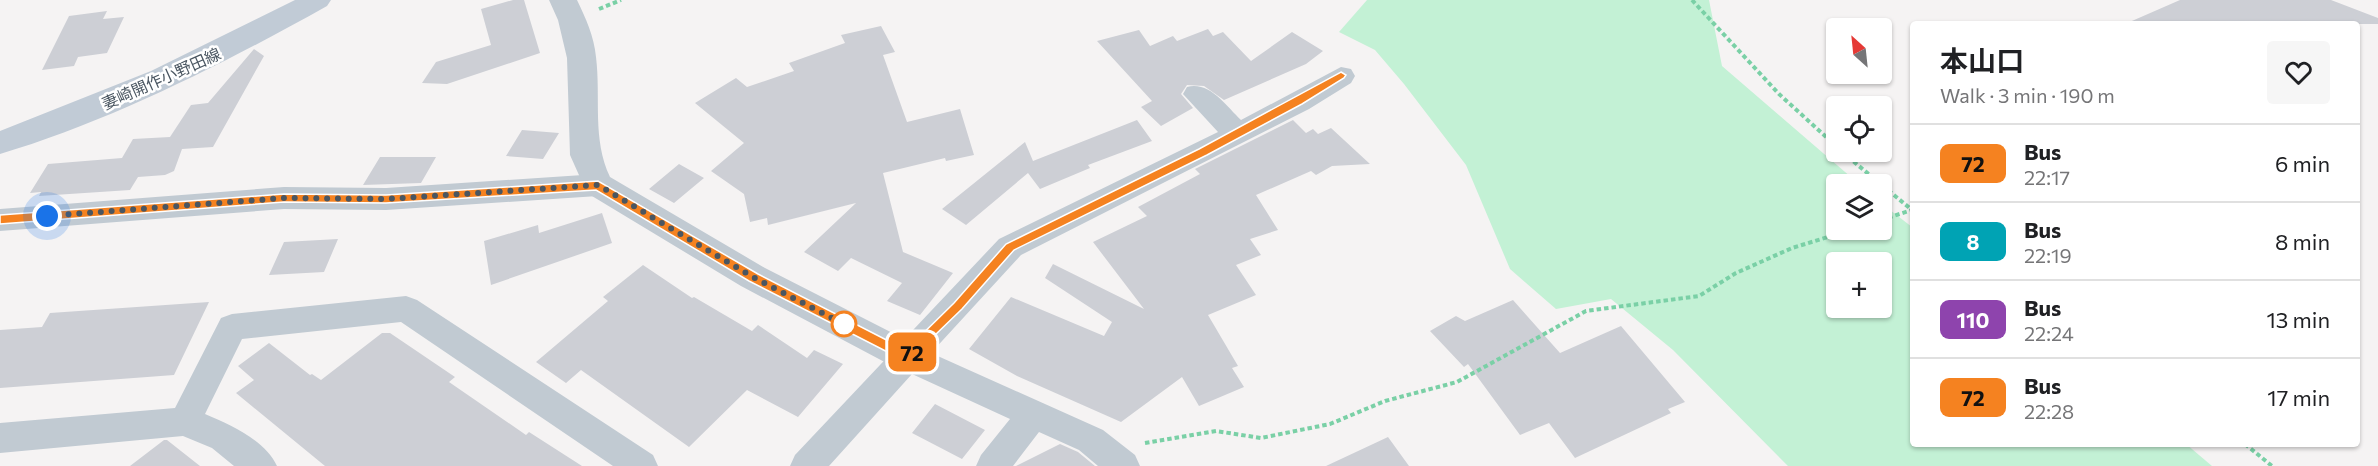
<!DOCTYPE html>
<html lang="en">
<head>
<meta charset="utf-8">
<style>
	body { margin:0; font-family:Commissioner,"Noto Sans JP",sans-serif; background:#f6f6f6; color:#202124; height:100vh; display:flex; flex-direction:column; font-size:22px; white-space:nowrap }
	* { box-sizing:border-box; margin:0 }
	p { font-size:20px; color:#757577 }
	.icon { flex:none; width:33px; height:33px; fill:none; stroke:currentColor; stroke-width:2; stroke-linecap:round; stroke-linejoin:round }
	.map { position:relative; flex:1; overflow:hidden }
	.side { position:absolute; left:1910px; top:21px; width:450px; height:426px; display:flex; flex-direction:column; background:#fff; border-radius:6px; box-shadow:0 2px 4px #0004 }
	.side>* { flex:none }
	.badge { padding:0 12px; border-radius:9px; font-size:21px; line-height:39px }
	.needle { width:39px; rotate:333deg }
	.controls { position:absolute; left:1826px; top:18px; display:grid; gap:12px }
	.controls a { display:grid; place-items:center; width:66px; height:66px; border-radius:6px; background:#fff; box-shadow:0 2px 4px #0004; font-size:30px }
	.you { position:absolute; width:30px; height:30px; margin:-15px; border:4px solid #fff; border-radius:50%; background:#1a73e8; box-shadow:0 0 0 9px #1a73e833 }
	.map>.badge { position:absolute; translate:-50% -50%; box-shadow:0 0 0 3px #fff }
	.round { display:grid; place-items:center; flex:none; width:63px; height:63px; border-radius:6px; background:#f6f6f6 }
	.head { display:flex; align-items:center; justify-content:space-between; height:102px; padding:0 30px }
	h1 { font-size:28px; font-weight:700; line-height:45px }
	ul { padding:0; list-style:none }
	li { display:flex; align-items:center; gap:18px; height:78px; padding:0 30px; border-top:2px solid #e0e0e0 }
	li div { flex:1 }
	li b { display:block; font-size:22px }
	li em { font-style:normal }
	li .badge { min-width:66px; font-weight:700; text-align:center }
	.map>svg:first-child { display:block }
	.green { fill:#c3f1d5; fill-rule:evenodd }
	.building { fill:#cdcfd5 }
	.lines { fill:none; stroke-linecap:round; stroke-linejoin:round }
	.path { stroke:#7ad0a6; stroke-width:4; stroke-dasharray:4.5 3; stroke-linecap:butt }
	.minor { fill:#c1cad2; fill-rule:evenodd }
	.tertiary { fill:#c1cad2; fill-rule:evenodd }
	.secondary { fill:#c1cbd6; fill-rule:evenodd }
	.line { fill:#f58220; stroke:#fff; stroke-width:1.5 }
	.walk { stroke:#4a5661; stroke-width:6; stroke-dasharray:0 10.8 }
	.stop-dot { fill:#fff; stroke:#f58220; stroke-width:3 }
	.labels { text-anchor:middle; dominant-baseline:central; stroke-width:5; stroke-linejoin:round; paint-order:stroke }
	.street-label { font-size:16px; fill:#4a5661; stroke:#fff }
</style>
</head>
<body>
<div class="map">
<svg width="2378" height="466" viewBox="0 0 2378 466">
	<rect width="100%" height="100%" fill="#f5f3f3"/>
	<path class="green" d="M 1367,0 L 1709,0 L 1722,66 L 1859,184 L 1836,184 L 1836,230 L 1881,230 L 1881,203 L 1912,227 L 1912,444 L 2186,444 L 2212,466 L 1788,466 L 1673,350 L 1611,299 L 1556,309 L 1510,269 L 1466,165 L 1404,84 L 1375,50 L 1339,32 ZM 1836,262 L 1881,262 L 1881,308 L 1836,308 Z"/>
	<path class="building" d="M 513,0 L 524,0 L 540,53 L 447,84 L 422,83 L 436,62 L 491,45 L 481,9 Z
		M 2180,0 L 2331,0 L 2378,18 L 2378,24 L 2125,24 Z
		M 107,11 L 103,19 L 124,17 L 107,53 L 78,57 L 74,66 L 42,70 L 69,16 Z
		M 881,26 L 895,52 L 883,55 L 907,122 L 960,109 L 974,155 L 946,161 L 945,158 L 883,173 L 903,252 L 953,273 L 920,315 L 887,301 L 902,283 L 851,258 L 838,271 L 804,252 L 856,203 L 768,225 L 767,218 L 750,222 L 744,194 L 711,171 L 744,143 L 695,103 L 736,78 L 747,87 L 794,71 L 789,63 L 845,43 L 841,35 Z
		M 1208,29 L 1213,36 L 1223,32 L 1251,61 L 1292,32 L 1323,51 L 1306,64 L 1224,100 L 1204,86 L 1187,85 L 1181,94 L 1193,108 L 1161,126 L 1141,107 L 1152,101 L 1097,41 L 1139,30 L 1150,46 L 1173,36 L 1177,41 Z
		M 254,49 L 264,56 L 213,147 L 182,149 L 174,171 L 165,175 L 138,177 L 130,190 L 39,196 L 41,192 L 30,193 L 48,164 L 122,158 L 133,139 L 170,137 L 191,105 L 208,103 Z
		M 1137,120 L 1152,141 L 1088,165 L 1090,168 L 1040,189 L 1028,173 L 966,225 L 942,209 L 1025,142 L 1033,161 Z
		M 1293,120 L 1306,133 L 1313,129 L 1318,134 L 1331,128 L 1370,164 L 1332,166 L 1316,175 L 1311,171 L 1256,195 L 1278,230 L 1250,239 L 1261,255 L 1236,265 L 1256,295 L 1208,315 L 1238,366 L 1232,368 L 1244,387 L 1199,406 L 1182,377 L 1121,422 L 1017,376 L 969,349 L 1011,297 L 1104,336 L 1112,322 L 1045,278 L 1053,264 L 1144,309 L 1093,242 L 1147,216 L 1138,207 L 1200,174 L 1195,169 Z
		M 522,130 L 559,133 L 543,159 L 506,156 Z
		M 380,157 L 436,157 L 421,183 L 363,185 Z
		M 679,164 L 704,178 L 674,203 L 649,189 Z
		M 602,213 L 612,243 L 491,285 L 484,241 L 538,225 L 539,233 Z
		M 338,239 L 324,272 L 269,275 L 284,242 Z
		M 643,265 L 692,298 L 694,297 L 752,331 L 758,325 L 807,358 L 814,350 L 843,364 L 798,417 L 747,390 L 689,447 L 581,370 L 566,383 L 536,362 L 608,301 L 603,297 Z
		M 1513,300 L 1560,353 L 1621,326 L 1685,402 L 1668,409 L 1671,413 L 1575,458 L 1549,423 L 1520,435 L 1468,364 L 1464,367 L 1430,331 L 1456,316 L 1465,321 Z
		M 209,302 L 174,375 L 0,388 L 0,330 L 42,327 L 50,313 Z
		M 382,333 L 390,333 L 455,377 L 449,382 L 526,435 L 529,432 L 582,466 L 325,466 L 236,393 L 254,380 L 238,366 L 269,343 L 310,375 L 312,374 L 321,380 Z
		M 935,404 L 985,430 L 962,459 L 912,433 Z
		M 1388,437 L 1409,466 L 1326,466 Z
		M 164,440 L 167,440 L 200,466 L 130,466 Z
		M 1060,444 L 1078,452 L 1095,466 L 1016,466 Z"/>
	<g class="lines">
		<path class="path" d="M 1692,0 L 1779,94 L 1836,146
			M 599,9 L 621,0
			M 1842,152 L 1912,210
			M 1881,220 L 1912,210
			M 1145,443 L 1216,431 L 1261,438 L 1330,424 L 1385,401 L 1457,382 L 1586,311 L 1699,296 L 1736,273 L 1792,248 L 1851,230
			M 2245,444 L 2272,466"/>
		<path class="minor" d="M 1341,67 L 1351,69 L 1355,76 L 1351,83 L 1309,109 L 1021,255 L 931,353 L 1103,430 L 1135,455 L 1140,466 L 1098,466 L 1079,450 L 1039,432 L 1013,466 L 976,466 L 981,455 L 1010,419 L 912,374 L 829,466 L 790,466 L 795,455 L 999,239 L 1218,132 L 1183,94 L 1187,87 C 1210,81 1226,106 1241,120 Z
			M 598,174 L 608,177 L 613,185 L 608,193 L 598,196 L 386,210 L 284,209 L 0,231 L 0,209 L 284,187 L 386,188 Z
			M 406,296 L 417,300 L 653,455 L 658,466 L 613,466 L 401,322 L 242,339 L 205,414 C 231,425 265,440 277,466 L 234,466 L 212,448 L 183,436 L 0,453 L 0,423 L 175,408 L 221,318 L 232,314 Z"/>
		<path class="tertiary" d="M 549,0 L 577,0 C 586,19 594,36 596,57 C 601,98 592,139 610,177 L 765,268 L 920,347 L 925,357 L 920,367 L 907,372 L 894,367 L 741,286 L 587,193 L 570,155 L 567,58 L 558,20 Z"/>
		<path class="secondary" d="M 295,0 L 331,0 L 327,6 C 227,62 109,122 0,154 L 0,131 L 151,71 Z"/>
	</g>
	<path class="line" d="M 1341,72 L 1346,75 L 1344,78 L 1302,104 L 1207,155 L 1014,250 L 962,309 L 907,362 L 749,281 L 596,190 L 386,203 L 284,202 L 0,224 L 0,215 L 284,194 L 386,195 L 598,181 L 758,274 L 906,350 L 954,303 L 1006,244 L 1199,149 Z"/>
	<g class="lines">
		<path class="walk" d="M 47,216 L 284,198 L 386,199 L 598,185 L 753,277 L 849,327 L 844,324"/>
	</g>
	<circle class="stop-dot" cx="844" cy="324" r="12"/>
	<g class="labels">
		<g class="street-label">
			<text transform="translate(161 78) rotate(-24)">妻崎開作小野田線</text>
		</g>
	</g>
</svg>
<div class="controls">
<a><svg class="needle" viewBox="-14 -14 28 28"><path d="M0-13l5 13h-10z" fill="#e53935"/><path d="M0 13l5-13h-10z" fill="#757577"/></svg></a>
<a><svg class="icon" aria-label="locate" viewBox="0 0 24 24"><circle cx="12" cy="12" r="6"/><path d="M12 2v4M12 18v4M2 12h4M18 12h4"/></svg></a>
<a><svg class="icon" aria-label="layers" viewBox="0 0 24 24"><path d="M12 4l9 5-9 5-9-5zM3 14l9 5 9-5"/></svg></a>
<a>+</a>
</div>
<div class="you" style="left:47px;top:216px"></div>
<b class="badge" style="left:912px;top:352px;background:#f58220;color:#111">72</b>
<section class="side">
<div class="head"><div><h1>本山口</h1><p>Walk · 3 min · 190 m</p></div><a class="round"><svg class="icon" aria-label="heart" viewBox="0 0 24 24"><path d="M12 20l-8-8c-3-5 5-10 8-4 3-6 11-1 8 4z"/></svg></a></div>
<ul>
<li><span class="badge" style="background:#f58220;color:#111">72</span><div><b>Bus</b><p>22:17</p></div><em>6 min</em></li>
<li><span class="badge" style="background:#00a3b4;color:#fff">8</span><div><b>Bus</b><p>22:19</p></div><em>8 min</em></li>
<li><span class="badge" style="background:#8e44ad;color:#fff">110</span><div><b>Bus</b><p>22:24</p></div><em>13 min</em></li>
<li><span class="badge" style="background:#f58220;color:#111">72</span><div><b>Bus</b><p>22:28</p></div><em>17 min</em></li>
</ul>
</section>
</div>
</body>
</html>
